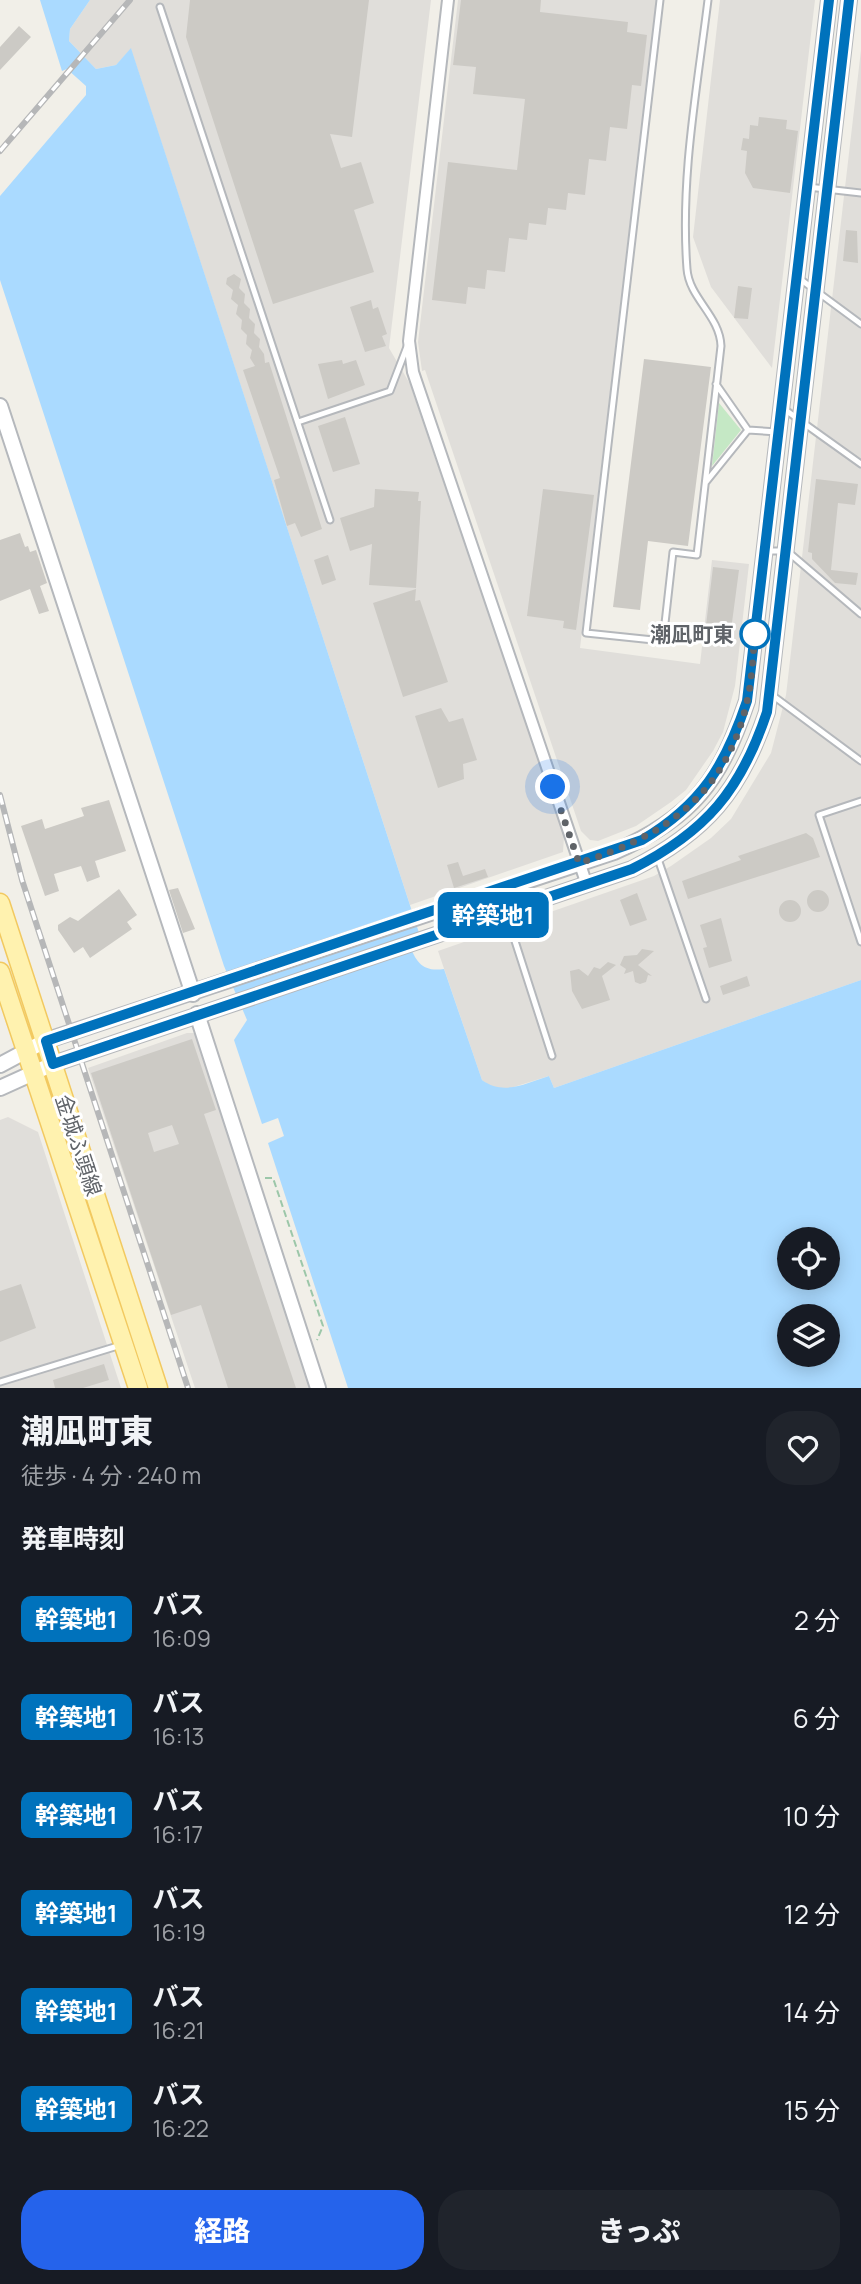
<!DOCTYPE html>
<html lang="ja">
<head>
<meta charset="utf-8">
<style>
	body { margin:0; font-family:Manrope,"Noto Sans JP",sans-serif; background:#20242c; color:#f1f3f6; height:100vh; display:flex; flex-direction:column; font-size:26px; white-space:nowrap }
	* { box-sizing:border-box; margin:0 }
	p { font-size:23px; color:#9ea1a6 }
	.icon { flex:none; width:38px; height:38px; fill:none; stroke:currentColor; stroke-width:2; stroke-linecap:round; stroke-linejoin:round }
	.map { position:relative; height:1388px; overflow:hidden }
	.sheet { display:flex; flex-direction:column; background:#171b24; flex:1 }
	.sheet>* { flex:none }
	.badge { padding:0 14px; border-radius:10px; font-size:24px; line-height:46px }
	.tools { position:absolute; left:777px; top:1227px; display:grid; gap:14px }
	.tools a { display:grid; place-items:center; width:63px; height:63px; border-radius:50%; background:#171b24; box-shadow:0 4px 18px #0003; font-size:35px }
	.you { position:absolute; width:35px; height:35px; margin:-18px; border:5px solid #fff; border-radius:50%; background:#1a73e8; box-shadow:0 0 0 10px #1a73e833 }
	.map>.badge { position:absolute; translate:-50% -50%; box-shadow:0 0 0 4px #fff }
	h2 { padding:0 21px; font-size:26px; line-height:63px }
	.round { display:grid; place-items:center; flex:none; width:74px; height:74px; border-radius:28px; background:#20242c }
	.overview { display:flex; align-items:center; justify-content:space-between; height:119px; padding:0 21px }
	h1 { font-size:33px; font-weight:800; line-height:52px }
	.cta { display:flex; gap:14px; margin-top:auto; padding:14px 21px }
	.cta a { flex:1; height:80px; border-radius:28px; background:#2563eb; color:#fff; font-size:28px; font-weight:800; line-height:80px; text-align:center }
	.cta a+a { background:#20242c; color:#f1f3f6 }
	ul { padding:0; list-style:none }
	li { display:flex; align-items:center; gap:21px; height:98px; padding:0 21px }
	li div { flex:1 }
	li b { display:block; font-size:26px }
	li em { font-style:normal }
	li .badge { min-width:77px; font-weight:700; text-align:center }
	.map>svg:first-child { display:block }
	.industrial { fill:#e0deda }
	.green { fill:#c5e8c5 }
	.water { fill:#aadaff; fill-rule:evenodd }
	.building { fill:#cccac5; fill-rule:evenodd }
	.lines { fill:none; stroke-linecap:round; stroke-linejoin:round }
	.service-casing { stroke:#b5b8bc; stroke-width:9 }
	.minor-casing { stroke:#b5b8bc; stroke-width:14 }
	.tertiary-casing { stroke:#b5b8bc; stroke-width:18 }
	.primary-casing { stroke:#f2c960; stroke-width:21 }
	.path { stroke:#9cc7a9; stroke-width:2; stroke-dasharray:7 3.5; stroke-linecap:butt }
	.service { stroke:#fff; stroke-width:5 }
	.minor { stroke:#fff; stroke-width:10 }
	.tertiary { stroke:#fff; stroke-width:14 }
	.primary { stroke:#fff2af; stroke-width:18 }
	.rail-casing { stroke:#b6b7b8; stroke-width:6 }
	.rail { stroke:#fff; stroke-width:3.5; stroke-dasharray:10; stroke-linecap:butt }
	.line-casing { stroke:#fff; stroke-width:16 }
	.line { stroke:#0072bc; stroke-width:10 }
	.walk { stroke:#5f6368; stroke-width:7; stroke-dasharray:0 12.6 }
	.stop-dot { fill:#fff; stroke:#0072bc; stroke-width:3.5 }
	.labels { text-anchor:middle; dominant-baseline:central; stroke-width:6; stroke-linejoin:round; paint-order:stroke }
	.stop-label { font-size:21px; font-weight:bold; fill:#5f6368; stroke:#fff; text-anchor:end }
	.street-label { font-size:21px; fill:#5f6368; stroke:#fff }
</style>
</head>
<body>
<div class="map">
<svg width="861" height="1388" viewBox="0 0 861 1388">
	<rect width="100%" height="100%" fill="#f1efe8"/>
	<path class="industrial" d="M 90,0 L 431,0 L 389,348 L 410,384 L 564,836 L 563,852 L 410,905 L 131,49 L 116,65 L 96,69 L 69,41 L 70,29 Z
		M 458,0 L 656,0 L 580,648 L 700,664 L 712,560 L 749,564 L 735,686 L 723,732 L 713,751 L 686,790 L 671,802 L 636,826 L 598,841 L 590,840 L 581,831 L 425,370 L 422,371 L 418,342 Z
		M 720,0 L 815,0 L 772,368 L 711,287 L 693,237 Z
		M 861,50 L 861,980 L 554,1088 L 549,1076 L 504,1090 L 492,1088 L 482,1080 L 438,951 L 654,876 L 671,866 L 711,838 L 731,819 L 771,753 L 786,695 Z
		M 187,1033 L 196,1033 L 310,1388 L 195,1388 L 88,1068 Z
		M 8,1117 L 38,1132 L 121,1388 L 0,1388 L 0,1120 Z"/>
	<path class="green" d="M 719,403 L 741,430 L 712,466 Z"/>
	<path class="water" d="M 40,0 L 90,0 L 70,29 L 69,41 L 96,69 L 116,65 L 131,48 L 421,939 L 409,943 C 416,963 423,972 444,969 L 482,1080 C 504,1096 526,1083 549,1076 L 554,1088 L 861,980 L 861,1388 L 348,1388 L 268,1143 L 284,1136 L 278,1118 L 262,1124 L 234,1040 L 247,1020 L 224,966 L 0,280 L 0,196 L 86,95 L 86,86 L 67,69 L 62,71 ZM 789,1239 L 828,1239 L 828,1278 L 789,1278 ZM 789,1316 L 828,1316 L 828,1354 L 789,1354 Z"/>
	<path class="building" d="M 190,0 L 369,0 L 352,137 L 330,134 L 341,168 L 361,162 L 374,203 L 354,210 L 374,272 L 273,304 L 186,37 Z
		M 461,0 L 541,0 L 540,12 L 628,22 L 627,32 L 647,35 L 641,86 L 632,85 L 627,129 L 610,127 L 606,161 L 589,159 L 585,195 L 568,193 L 566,210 L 548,208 L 546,225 L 529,223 L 527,240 L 509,238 L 505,272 L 487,270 L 485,289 L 468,287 L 466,304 L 432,300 L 448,162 L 517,170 L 525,99 L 473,94 L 476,67 L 453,65 Z
		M 19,26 L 31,37 L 0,70 L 0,47 Z
		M 759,117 L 787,120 L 786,129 L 798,131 L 790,193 L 753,188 L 745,173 L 747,151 L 741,150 L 743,138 L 749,139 L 750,125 L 758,126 Z
		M 846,230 L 857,231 L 858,263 L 843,261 Z
		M 234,274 L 241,279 L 239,288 L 245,294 L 244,303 L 250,309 L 249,318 L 255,324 L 254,333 L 260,339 L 259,347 L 264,354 L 265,363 L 269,362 L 322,529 L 301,537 L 295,523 L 287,526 L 274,480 L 280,478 L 243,370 L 255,366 L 250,358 L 252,350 L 246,344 L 247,335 L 241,329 L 242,320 L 236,314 L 238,305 L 231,299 L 233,290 L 226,284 L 227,278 Z
		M 738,286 L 752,288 L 748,319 L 734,318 Z
		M 371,300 L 373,309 L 378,307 L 387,334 L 382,336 L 386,346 L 365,352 L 350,307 Z
		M 644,359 L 711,367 L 688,546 L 648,541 L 640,610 L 613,607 Z
		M 342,360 L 343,364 L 356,360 L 365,385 L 328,399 L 318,364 Z
		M 345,417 L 360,464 L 333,472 L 318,426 Z
		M 816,479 L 858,484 L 855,505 L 838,503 L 831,570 L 858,573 L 856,585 L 835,583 L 812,559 L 812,553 L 808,552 Z
		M 375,489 L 419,492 L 418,501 L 421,501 L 416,588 L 369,585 L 372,544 L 350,551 L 340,518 L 374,507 Z
		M 543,489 L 594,495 L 576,630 L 563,628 L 564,621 L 527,616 Z
		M 20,533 L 25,547 L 28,546 L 30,552 L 36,550 L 47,583 L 40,586 L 49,611 L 39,614 L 30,589 L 0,601 L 0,540 Z
		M 328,555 L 336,580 L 322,585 L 314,560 Z
		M 713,567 L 739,570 L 729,645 L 704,642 Z
		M 416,589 L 415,601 L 420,600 L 448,682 L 403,697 L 373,603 Z
		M 441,708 L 449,722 L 463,718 L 477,760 L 463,764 L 464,779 L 438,788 L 415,716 Z
		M 109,800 L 126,851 L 95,861 L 100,877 L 87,882 L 81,866 L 54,874 L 59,891 L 45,896 L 21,826 L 42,819 L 45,829 L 84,816 L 81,808 Z
		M 806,833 L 813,838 L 820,857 L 688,899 L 682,881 L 741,860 L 738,856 Z
		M 458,862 L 463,876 L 485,869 L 488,877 L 454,888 L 447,865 Z
		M 178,888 L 195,929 L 183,933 L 169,890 Z
		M 119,889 L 137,915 L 127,922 L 132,929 L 90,958 L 83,947 L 74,953 L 58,930 L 58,925 L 70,917 L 78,921 Z
		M807 901a11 11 0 1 1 22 0a11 11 0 1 1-22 0Z
		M 637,893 L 647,920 L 630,926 L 620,900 Z
		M779 911a11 11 0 1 1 22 0a11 11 0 1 1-22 0Z
		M 721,918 L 732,961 L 709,968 L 703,948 L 707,947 L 700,925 Z
		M 642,949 L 654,951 L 638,965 L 652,976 L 648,975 L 646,982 L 640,984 L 635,982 L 633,971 L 624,974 L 626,969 L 620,965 L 624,956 L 637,955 Z
		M 608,962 L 616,965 L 602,976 L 610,1000 L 582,1009 L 572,991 L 570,971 L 579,969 L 588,976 L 594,967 L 600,969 Z
		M 747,976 L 750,986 L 723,995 L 720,986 Z
		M 192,1039 L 216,1110 L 204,1114 L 296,1388 L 228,1388 L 201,1305 L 171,1315 L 91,1073 ZM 172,1125 L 179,1144 L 154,1152 L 148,1133 Z
		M 21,1284 L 36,1328 L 0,1342 L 0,1291 Z
		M 104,1364 L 109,1380 L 83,1388 L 55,1388 L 53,1380 Z"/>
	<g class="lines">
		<g class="service-casing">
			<path id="service" d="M 660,0 L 586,633 L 663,641 L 673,552 L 697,555 L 721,346 C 720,316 689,298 687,269 C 680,179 697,89 708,0
				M 160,7 L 330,520
				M 808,187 L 861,193
				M 800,279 L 861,324
				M 716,384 L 748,430 L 777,432
				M 784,409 L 861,464
				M 298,422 L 390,391 L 408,344
				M 706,482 L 748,430
				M 765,551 L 787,551 L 861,614
				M 772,695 L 861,761
				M 861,801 L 819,815 L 861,942
				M 657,856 L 706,999
				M 506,913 L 552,1056
				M 0,1382 L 121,1345"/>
		</g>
		<g class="minor-casing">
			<path id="minor" d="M 448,0 L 409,341 L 413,372 L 587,885"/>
		</g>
		<g class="tertiary-casing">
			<path id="tertiary" d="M 0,406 L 193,994
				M 197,1014 L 318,1388
				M 0,1065 L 45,1041 L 614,852 C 693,818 720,781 747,701 L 829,0
				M 0,1088 L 53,1064 L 632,869 C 706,832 741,790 767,712 L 849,0"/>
		</g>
		<g class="primary-casing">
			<path id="primary" d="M 0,903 L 158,1388
				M 0,972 L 138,1388"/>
		</g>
		<path class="path" d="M 265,1178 L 273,1178 L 323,1326 L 317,1340"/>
		<use href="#service" class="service"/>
		<use href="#minor" class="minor"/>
		<use href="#tertiary" class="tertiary"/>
		<use href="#primary" class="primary"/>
		<g class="rail-casing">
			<path id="rail" d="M 0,151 L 130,0
				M 0,795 L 22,880 L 188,1388"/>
		</g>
		<use href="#rail" class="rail"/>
	</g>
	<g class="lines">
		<g class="line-casing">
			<path id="line" d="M 829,0 L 747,701 C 725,766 702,804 642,840 L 46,1041 L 53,1064 L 632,869 C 706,832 741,790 767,712 L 849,0"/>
		</g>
		<use href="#line" class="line"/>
		<path class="walk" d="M 553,787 L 579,863 C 665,836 726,795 747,702 C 753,676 753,648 756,622 L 755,634"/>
	</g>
	<circle class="stop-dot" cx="755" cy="634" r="14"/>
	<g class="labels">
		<g class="stop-label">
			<text x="734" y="634">潮凪町東</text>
		</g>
		<g class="street-label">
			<text transform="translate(79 1145) rotate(72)">金城ふ頭線</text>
		</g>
	</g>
</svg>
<div class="tools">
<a><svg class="icon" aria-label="locate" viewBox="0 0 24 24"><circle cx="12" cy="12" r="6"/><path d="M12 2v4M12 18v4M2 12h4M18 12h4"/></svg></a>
<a><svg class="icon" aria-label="layers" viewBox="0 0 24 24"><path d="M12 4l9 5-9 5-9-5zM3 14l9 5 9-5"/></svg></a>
</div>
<div class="you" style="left:553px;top:787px"></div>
<b class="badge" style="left:493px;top:915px;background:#0072bc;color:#fff">幹築地1</b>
</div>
<section class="sheet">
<div class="overview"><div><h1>潮凪町東</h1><p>徒歩 · 4 分 · 240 m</p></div><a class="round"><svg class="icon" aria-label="heart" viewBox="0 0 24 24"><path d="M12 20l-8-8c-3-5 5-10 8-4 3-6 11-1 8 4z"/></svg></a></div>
<h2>発車時刻</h2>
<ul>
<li><span class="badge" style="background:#0072bc;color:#fff">幹築地1</span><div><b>バス</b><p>16:09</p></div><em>2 分</em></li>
<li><span class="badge" style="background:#0072bc;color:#fff">幹築地1</span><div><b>バス</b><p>16:13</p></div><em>6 分</em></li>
<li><span class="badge" style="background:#0072bc;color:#fff">幹築地1</span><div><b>バス</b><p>16:17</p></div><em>10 分</em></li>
<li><span class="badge" style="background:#0072bc;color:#fff">幹築地1</span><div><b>バス</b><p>16:19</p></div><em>12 分</em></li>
<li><span class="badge" style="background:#0072bc;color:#fff">幹築地1</span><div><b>バス</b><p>16:21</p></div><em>14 分</em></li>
<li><span class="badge" style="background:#0072bc;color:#fff">幹築地1</span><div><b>バス</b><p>16:22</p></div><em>15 分</em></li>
</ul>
<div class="cta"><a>経路</a><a>きっぷ</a></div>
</section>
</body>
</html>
